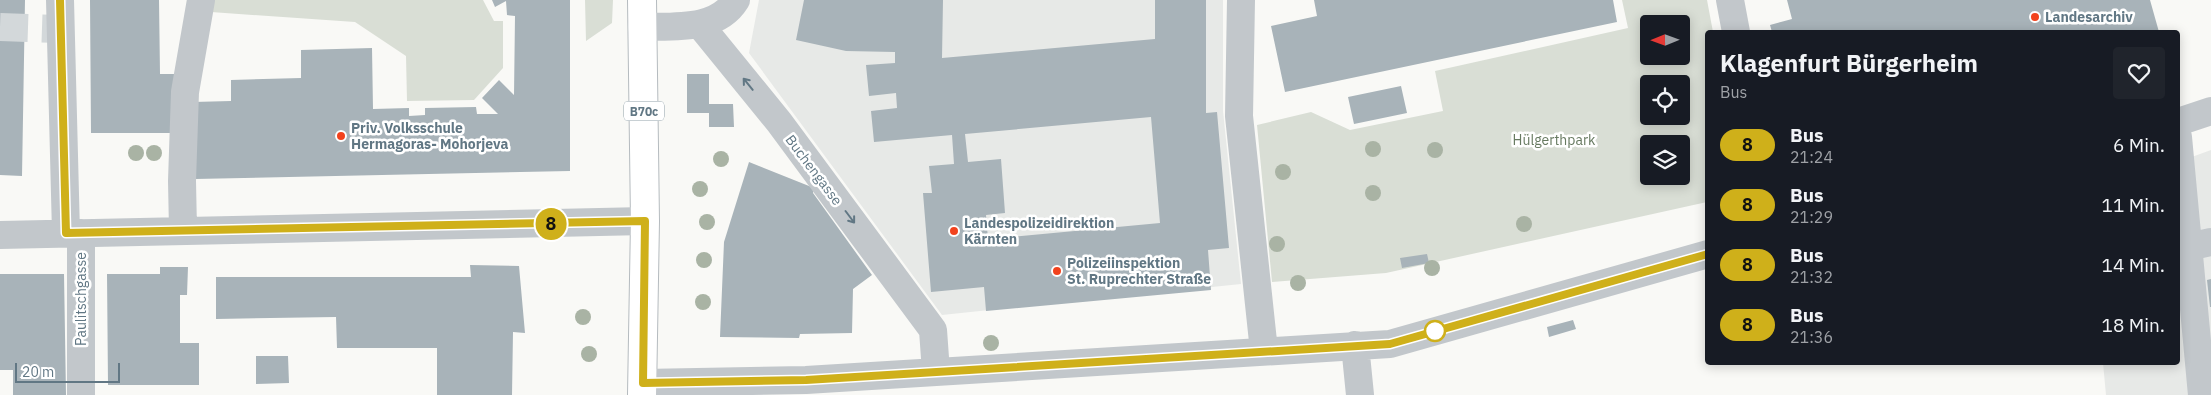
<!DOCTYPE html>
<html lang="de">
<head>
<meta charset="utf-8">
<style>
	body { margin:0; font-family:"IBM Plex Sans",sans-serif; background:#20242c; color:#f1f3f6; height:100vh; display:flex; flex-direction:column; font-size:19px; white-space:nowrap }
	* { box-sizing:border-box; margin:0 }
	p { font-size:16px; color:#9ea1a6 }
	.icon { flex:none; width:28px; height:28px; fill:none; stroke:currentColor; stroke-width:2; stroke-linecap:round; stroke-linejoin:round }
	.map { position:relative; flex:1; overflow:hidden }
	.sheet { position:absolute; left:1705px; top:30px; width:475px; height:335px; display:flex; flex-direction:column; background:#171b24; border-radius:5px; box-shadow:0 2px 12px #0003 }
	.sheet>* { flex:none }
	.badge { padding:0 10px; border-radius:16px; font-size:18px; line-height:32px }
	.needle { width:32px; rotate:269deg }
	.controls { position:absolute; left:1640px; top:15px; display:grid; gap:10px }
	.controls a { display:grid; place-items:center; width:50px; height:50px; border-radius:5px; background:#171b24; box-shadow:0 2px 12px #0003; font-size:25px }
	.scale { position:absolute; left:15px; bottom:12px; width:105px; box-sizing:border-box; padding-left:5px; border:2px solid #617784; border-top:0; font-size:14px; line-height:18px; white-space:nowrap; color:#617784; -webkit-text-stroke:4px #fff; paint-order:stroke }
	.map>.badge { position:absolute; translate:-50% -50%; box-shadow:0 0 0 2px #fff }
	.round { display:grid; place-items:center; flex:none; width:52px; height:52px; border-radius:5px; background:#20242c }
	.overview { display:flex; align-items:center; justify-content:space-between; height:85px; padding:0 15px }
	h1 { font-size:24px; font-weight:700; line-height:38px }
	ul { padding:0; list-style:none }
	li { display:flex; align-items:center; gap:15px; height:60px; padding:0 15px }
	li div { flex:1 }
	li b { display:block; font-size:19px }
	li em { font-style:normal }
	li .badge { min-width:55px; font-weight:700; text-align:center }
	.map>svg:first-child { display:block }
	.built { fill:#e7e9e7 }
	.green { fill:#d9ded5; fill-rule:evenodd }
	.building { fill:#a8b3b9; fill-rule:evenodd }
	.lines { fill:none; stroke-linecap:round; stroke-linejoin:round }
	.minor-tunnel { stroke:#d3d8da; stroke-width:28; stroke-dasharray:28 14; stroke-linecap:butt }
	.major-casing { stroke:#b5bbbf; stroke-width:30 }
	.minor { stroke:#c2c7cb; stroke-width:28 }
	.major { stroke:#fff; stroke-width:28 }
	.tree { fill:#a9b3a4 }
	.oneway { stroke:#617784 }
	.line-casing { stroke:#fff; stroke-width:11 }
	.line { stroke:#cfb01a; stroke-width:8 }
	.poi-dot { fill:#f2421d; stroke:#fff; stroke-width:2 }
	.stop-dot { fill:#fff; stroke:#cfb01a; stroke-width:2.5 }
	.labels { text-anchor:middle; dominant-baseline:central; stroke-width:5; stroke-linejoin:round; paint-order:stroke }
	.shield { fill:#fff; stroke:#90a0a9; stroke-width:1 }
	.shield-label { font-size:12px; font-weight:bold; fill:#617784 }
	.poi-label { font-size:14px; font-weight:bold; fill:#617784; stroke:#fff; text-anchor:start }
	.park-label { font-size:14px; fill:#677a61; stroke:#fff }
	.street-label { font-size:14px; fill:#617784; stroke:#fff }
</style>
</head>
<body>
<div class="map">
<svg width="2211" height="395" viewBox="0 0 2211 395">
	<rect width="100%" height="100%" fill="#f9f9f6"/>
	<path class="built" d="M 759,0 L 1223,0 L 1223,111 L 1241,284 L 942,315 L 749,53 Z
		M 2211,150 L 2211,395 L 2106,395 L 2103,363 L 2178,362 L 2178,162 Z"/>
	<path class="green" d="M 213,0 L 483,0 L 494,21 L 503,21 L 503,68 L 474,100 L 407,101 L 406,56 L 355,22 L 211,12 Z
		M 585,0 L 613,0 L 612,23 L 586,41 Z
		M 1622,0 L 1707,0 L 1713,32 L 1708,32 L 1707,202 L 1386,273 L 1272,282 L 1257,125 L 1311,112 L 1350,130 L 1443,111 L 1435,71 L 1628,28 ZM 1649,24 L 1681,24 L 1681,56 L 1649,56 ZM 1649,84 L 1681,84 L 1681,116 L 1649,116 ZM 1649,144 L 1681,144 L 1681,176 L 1649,176 Z"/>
	<path class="building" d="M 0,0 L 25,0 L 22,176 L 0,175 Z
		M 90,0 L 159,0 L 160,74 L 177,74 L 177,133 L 91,133 Z
		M 492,0 L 570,0 L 570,171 L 195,179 L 193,102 L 231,101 L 231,80 L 301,78 L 301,50 L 372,48 L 373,109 L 409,108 L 409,116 L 425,115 L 425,108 L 476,107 L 477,114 L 498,114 L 482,98 L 499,80 L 514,95 L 515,16 L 507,15 L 506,1 L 495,7 Z
		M 804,0 L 943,0 L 942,58 L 1155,39 L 1155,0 L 1206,0 L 1206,113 L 1217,112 L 1229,248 L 1208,250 L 1211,290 L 986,311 L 984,287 L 931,292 L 923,193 L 932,193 L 929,166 L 954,164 L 952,135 L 874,142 L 871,111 L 897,108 L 896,93 L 869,96 L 866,65 L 895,63 L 895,52 L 846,51 L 796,40 ZM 1151,117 L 1160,223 L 988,239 L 986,215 L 1005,213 L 1001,159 L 968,162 L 965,134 Z
		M 1314,0 L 1613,0 L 1617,22 L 1285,92 L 1271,26 L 1317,16 Z
		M 1787,0 L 2150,0 L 2159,32 L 1772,32 L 1770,25 L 1792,19 Z
		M 687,74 L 709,74 L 709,104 L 733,104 L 734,127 L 709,127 L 709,113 L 687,113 Z
		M 1401,86 L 1407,113 L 1354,124 L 1348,97 Z
		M 749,162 L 814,188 L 813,193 L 872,275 L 853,289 L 852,333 L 800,334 L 799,338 L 720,337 L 724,242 Z
		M 1427,254 L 1429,263 L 1402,268 L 1400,258 Z
		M 470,265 L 519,266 L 525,333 L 513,332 L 512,395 L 437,395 L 437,348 L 337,348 L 336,317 L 216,319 L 216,277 L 471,277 Z
		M 160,267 L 188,267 L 187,295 L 180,295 L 180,343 L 199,343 L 199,385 L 108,385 L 107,274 L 160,274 Z
		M 0,274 L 64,274 L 66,395 L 13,395 L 13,370 L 0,370 Z
		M 2211,279 L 2211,307 L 2210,307 L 2207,280 Z
		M 1573,320 L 1576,329 L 1549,337 L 1547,327 Z
		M 256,356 L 288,356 L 289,383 L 256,384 Z"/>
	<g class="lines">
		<path class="minor-tunnel" d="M 0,27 L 60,29"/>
		<g class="major-casing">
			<path id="major" d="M 642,0 L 645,221 L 642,395"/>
		</g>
		<path class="minor" d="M 60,0 L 66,233
			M 1241,0 L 1239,116 L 1264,351
			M 1730,0 L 1736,32
			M 700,25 L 779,122 L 933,330 L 936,372
			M 642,27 C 674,26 717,31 736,0
			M 2178,122 L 2211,111
			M 2178,137 L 2202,395
			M 183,230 L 182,181 L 185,92 L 201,0
			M 0,235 L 645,221
			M 2188,247 L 2211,242
			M 1355,345 L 1360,395
			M 643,383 L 806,380 L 1390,344 L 1708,254
			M 81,395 L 81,233"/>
		<use href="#major" class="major"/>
	</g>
	<g class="tree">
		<circle cx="1373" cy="149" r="8"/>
		<circle cx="1435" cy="150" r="8"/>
		<circle cx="136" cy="153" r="8"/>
		<circle cx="154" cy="153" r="8"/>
		<circle cx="721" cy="159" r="8"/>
		<circle cx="1283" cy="172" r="8"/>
		<circle cx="700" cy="189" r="8"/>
		<circle cx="1373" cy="193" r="8"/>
		<circle cx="707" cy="222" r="8"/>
		<circle cx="1524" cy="224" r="8"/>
		<circle cx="1277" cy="244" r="8"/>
		<circle cx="704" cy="260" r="8"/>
		<circle cx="1432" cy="268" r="8"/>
		<circle cx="1298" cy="283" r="8"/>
		<circle cx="703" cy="302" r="8"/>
		<circle cx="583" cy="317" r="8"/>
		<circle cx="991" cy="343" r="8"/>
		<circle cx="589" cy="354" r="8"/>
	</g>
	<defs><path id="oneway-shaft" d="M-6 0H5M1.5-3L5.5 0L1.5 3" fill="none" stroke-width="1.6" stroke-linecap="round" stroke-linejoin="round" transform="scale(1.25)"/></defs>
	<g class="oneway">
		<use href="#oneway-shaft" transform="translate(748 84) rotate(-129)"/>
		<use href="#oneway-shaft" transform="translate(850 217) rotate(53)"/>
	</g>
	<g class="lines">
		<g class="line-casing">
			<path id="line" d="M 60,0 L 66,233 L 645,221 L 643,383 L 806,380 L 1390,344 L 1708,254"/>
		</g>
		<use href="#line" class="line"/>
	</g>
	<g class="poi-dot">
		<circle cx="2035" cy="17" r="5"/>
		<circle cx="341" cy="136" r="5"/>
		<circle cx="954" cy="231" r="5"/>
		<circle cx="1057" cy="271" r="5"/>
	</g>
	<circle class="stop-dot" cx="1435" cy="331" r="10"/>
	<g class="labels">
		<rect class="shield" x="624" y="101.5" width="40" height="19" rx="4"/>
		<g class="shield-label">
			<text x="644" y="111">B70c</text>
		</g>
		<g class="poi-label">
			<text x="2045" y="17">Landesarchiv</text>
			<text x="351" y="128">Priv. Volksschule<tspan x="351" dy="16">Hermagoras- Mohorjeva</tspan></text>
			<text x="964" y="223">Landespolizeidirektion<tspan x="964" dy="16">Kärnten</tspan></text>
			<text x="1067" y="263">Polizeiinspektion<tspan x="1067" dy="16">St. Ruprechter Straße</tspan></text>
		</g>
		<g class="park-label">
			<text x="1554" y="140">Hülgerthpark</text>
		</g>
		<g class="street-label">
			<text transform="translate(814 170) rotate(53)">Buchengasse</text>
			<text transform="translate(81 299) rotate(-90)">Paulitschgasse</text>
		</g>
	</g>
</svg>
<div class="controls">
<a><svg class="needle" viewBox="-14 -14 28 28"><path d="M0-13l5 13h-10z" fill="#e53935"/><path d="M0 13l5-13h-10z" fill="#9ea1a6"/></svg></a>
<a><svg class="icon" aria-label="locate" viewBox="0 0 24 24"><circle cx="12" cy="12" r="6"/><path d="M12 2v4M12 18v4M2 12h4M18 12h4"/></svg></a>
<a><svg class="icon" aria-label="layers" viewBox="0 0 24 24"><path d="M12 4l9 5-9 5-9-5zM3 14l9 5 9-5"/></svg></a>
</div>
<div class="scale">20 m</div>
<b class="badge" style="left:551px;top:224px;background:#cfb01a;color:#111">8</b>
<section class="sheet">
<div class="overview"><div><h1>Klagenfurt Bürgerheim</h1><p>Bus</p></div><a class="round"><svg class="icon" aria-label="heart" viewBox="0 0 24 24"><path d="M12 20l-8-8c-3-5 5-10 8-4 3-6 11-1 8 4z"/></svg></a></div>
<ul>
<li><span class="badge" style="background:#cfb01a;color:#111">8</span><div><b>Bus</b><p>21:24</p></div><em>6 Min.</em></li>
<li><span class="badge" style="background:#cfb01a;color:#111">8</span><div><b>Bus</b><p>21:29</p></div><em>11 Min.</em></li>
<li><span class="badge" style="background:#cfb01a;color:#111">8</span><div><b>Bus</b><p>21:32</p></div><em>14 Min.</em></li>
<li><span class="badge" style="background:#cfb01a;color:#111">8</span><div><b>Bus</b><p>21:36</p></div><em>18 Min.</em></li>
</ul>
</section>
</div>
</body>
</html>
